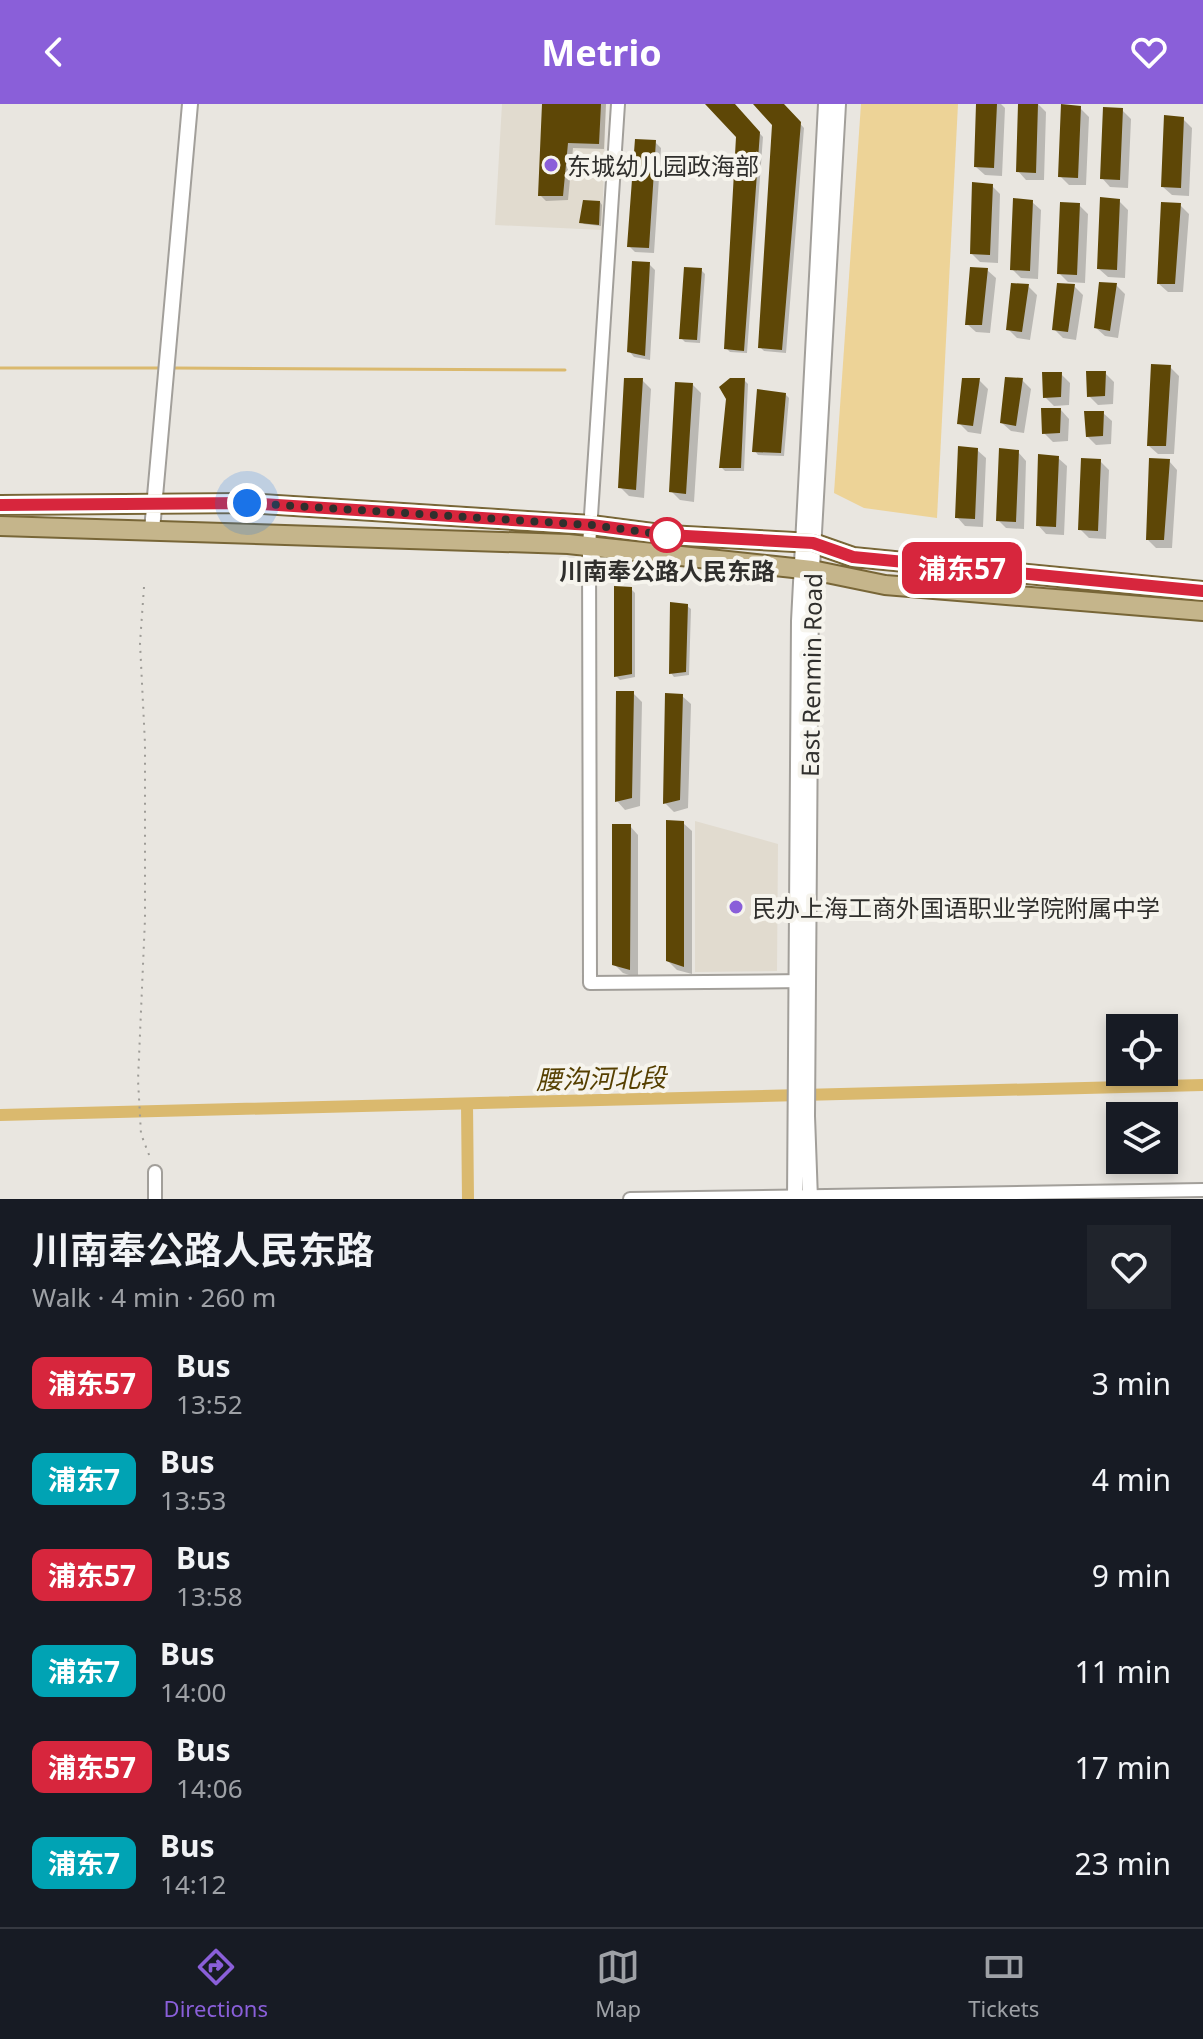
<!DOCTYPE html>
<html lang="en">
<head>
<meta charset="utf-8">
<style>
	body { margin:0; font-family:"Noto Sans","Noto Sans SC",sans-serif; background:#20242c; color:#f1f3f6; height:100vh; display:flex; flex-direction:column; font-size:30px; white-space:nowrap }
	* { box-sizing:border-box; margin:0 }
	p { font-size:26px; color:#9ea1a6 }
	.icon { flex:none; width:44px; height:44px; fill:none; stroke:currentColor; stroke-width:2; stroke-linecap:round; stroke-linejoin:round }
	.map { position:relative; height:1095px; overflow:hidden }
	.panel { display:flex; flex-direction:column; background:#171b24; flex:1 }
	.panel>* { flex:none }
	.badge { padding:0 16px; border-radius:12px; font-size:28px; line-height:52px }
	.fabs { position:absolute; left:1106px; top:910px; display:grid; gap:16px }
	.fabs a { display:grid; place-items:center; width:72px; height:72px; border-radius:0px; background:#171b24; box-shadow:0 4px 12px #0003; font-size:40px }
	.you { position:absolute; width:40px; height:40px; margin:-20px; border:6px solid #fff; border-radius:50%; background:#1a73e8; box-shadow:0 0 0 12px #1a73e833 }
	.map>.badge { position:absolute; translate:-50% -50%; box-shadow:0 0 0 4px #fff }
	.round { display:grid; place-items:center; flex:none; width:84px; height:84px; border-radius:0px; background:#20242c }
	.summary { display:flex; align-items:center; justify-content:space-between; height:136px; padding:0 32px }
	h1 { font-size:38px; font-weight:700; line-height:60px }
	ul { padding:0; list-style:none }
	li { display:flex; align-items:center; gap:24px; height:96px; padding:0 32px }
	li div { flex:1 }
	li b { display:block; font-size:30px }
	li em { font-style:normal }
	li .badge { min-width:88px; font-weight:700; text-align:center }
	header { display:flex; justify-content:space-between; align-items:center; height:104px; padding:0 32px; background:#8a5fd9; color:#fff; font-size:36px; font-weight:700 }
	.tabs { display:flex; justify-content:space-around; align-items:center; height:112px; border-top:2px solid #363941; background:#171b24; font-size:22px; color:#9ea1a6 }
	.tabs a { display:grid; justify-items:center; gap:4px }
	.tabs .active { color:#8a5fd9 }
	.map>svg:first-child { display:block }
	.built { fill:#e1dbcf }
	.green { fill:#edd397 }
	.shadow { fill:#0003 }
	.lines { fill:none; stroke-linecap:round; stroke-linejoin:round }
	.stream { stroke:#dab96e; stroke-width:3 }
	.canal { stroke:#dab96e; stroke-width:12 }
	.building { fill:#5e4706 }
	.minor-casing { stroke:#a29f9a; stroke-width:16 }
	.tertiary-casing { stroke:#a29f9a; stroke-width:18 }
	.primary-casing { stroke:#786637; stroke-width:22 }
	.path { stroke:#9e9c97; stroke-width:2; stroke-dasharray:2 6; stroke-linecap:butt }
	.minor { stroke:#fff; stroke-width:12 }
	.tertiary { stroke:#fff; stroke-width:14 }
	.primary { stroke:#c5b58b; stroke-width:18 }
	.line-casing { stroke:#fff; stroke-width:18 }
	.line { stroke:#d7263d; stroke-width:12 }
	.walk { stroke:#302f2d; stroke-width:8; stroke-dasharray:0 14.4 }
	.poi-dot { fill:#8a5fd9; stroke:#f6f4ed; stroke-width:3 }
	.stop-dot { fill:#fff; stroke:#d7263d; stroke-width:4 }
	.labels { text-anchor:middle; dominant-baseline:central; stroke-width:8; stroke-linejoin:round; paint-order:stroke }
	.poi-label { font-size:24px; fill:#302f2d; stroke:#f6f4ed; text-anchor:start }
	.stop-label { font-size:24px; font-weight:bold; fill:#302f2d; stroke:#f6f4ed }
	.street-label { font-size:24px; fill:#302f2d; stroke:#f6f4ed }
	.water-label { font-size:26px; font-style:italic; fill:#553f00; stroke:#f6f4ed }
</style>
</head>
<body>
<header><svg class="icon" aria-label="back" viewBox="0 0 24 24"><path d="M15 5l-7 7 7 7"/></svg>Metrio<svg class="icon" aria-label="heart" viewBox="0 0 24 24"><path d="M12 20l-8-8c-3-5 5-10 8-4 3-6 11-1 8 4z"/></svg></header>
<div class="map">
<svg width="1203" height="1095" viewBox="0 0 1203 1095">
	<rect width="100%" height="100%" fill="#e9e6e0"/>
	<path class="built" d="M 502,0 L 606,0 L 602,126 L 495,121 Z
		M 695,717 L 778,740 L 777,867 L 695,868 Z"/>
	<path class="green" d="M 861,0 L 958,0 L 937,414 L 864,404 L 834,389 Z"/>
	<path class="shadow" d="M 544,0 L 606,0 L 604,45 L 573,44 L 568,96 L 546,97 L 540,91 Z
		M 708,0 L 733,0 L 763,33 L 747,249 L 730,248 L 726,244 L 738,32 Z
		M 756,0 L 782,0 L 804,24 L 786,249 L 764,247 L 760,243 L 774,21 Z
		M 978,0 L 1001,0 L 1005,4 L 1002,72 L 985,71 L 976,63 Z
		M 1020,0 L 1038,0 L 1046,8 L 1044,76 L 1026,76 L 1018,67 Z
		M 1080,4 L 1089,13 L 1086,81 L 1069,81 L 1060,72 Z
		M 1122,6 L 1131,15 L 1128,84 L 1110,83 L 1102,74 Z
		M 1183,15 L 1192,24 L 1189,92 L 1172,91 L 1163,83 Z
		M 655,38 L 661,44 L 654,149 L 635,148 L 629,142 Z
		M 992,82 L 1000,90 L 998,159 L 980,158 L 972,150 Z
		M 1119,97 L 1128,106 L 1125,174 L 1108,173 L 1099,165 Z
		M 600,98 L 602,101 L 601,122 L 584,120 L 582,118 Z
		M 1032,98 L 1041,106 L 1038,175 L 1021,174 L 1012,165 Z
		M 1079,101 L 1088,110 L 1085,179 L 1068,178 L 1059,169 Z
		M 1180,101 L 1189,110 L 1183,188 L 1168,188 L 1159,180 Z
		M 649,160 L 655,166 L 650,256 L 634,253 L 629,247 Z
		M 701,166 L 705,170 L 700,239 L 685,238 L 681,234 Z
		M 987,166 L 996,174 L 990,229 L 976,228 L 967,220 Z
		M 1116,181 L 1125,190 L 1118,234 L 1105,232 L 1096,224 Z
		M 1028,182 L 1037,191 L 1030,236 L 1017,234 L 1008,225 Z
		M 1074,182 L 1083,191 L 1076,236 L 1063,234 L 1054,225 Z
		M 1170,263 L 1179,272 L 1174,350 L 1158,350 L 1149,342 Z
		M 1105,269 L 1114,278 L 1113,300 L 1098,301 L 1089,292 Z
		M 1061,270 L 1070,279 L 1069,301 L 1054,302 L 1045,293 Z
		M 642,276 L 651,285 L 644,394 L 629,392 L 620,383 Z
		M 744,276 L 748,280 L 744,367 L 725,367 L 721,363 Z
		M 979,276 L 988,285 L 981,330 L 968,328 L 959,319 Z
		M 1022,276 L 1031,285 L 1024,329 L 1011,327 L 1002,319 Z
		M 692,280 L 701,289 L 694,398 L 680,396 L 671,387 Z
		M 785,290 L 789,294 L 784,352 L 758,351 L 755,347 Z
		M 1061,306 L 1069,315 L 1068,337 L 1053,338 L 1044,329 Z
		M 1103,309 L 1112,317 L 1111,340 L 1096,341 L 1087,332 Z
		M 977,346 L 986,354 L 983,423 L 965,422 L 957,413 Z
		M 1018,348 L 1026,357 L 1024,425 L 1006,424 L 998,416 Z
		M 1058,354 L 1067,362 L 1064,431 L 1046,430 L 1038,421 Z
		M 1100,357 L 1109,366 L 1106,435 L 1089,434 L 1080,425 Z
		M 1169,357 L 1177,366 L 1172,444 L 1156,444 L 1148,436 Z
		M 631,485 L 635,489 L 635,573 L 620,576 L 616,572 Z
		M 687,502 L 691,505 L 689,571 L 674,573 L 671,569 Z
		M 633,589 L 642,598 L 640,702 L 625,706 L 617,697 Z
		M 682,592 L 691,600 L 688,704 L 674,708 L 665,699 Z
		M 683,719 L 692,727 L 692,870 L 677,866 L 668,857 Z
		M 630,722 L 638,731 L 638,874 L 623,869 L 614,860 Z"/>
	<g class="lines">
		<path class="stream" d="M 0,264 L 161,264
			M 173,264 L 565,266"/>
		<path class="canal" d="M 467,1000 L 468,1095
			M 0,1011 L 1203,981"/>
	</g>
	<path class="building" d="M 542,0 L 601,0 L 599,40 L 568,39 L 563,92 L 538,92 Z
		M 705,0 L 735,0 L 760,28 L 744,247 L 724,245 L 736,33 Z
		M 753,0 L 784,0 L 801,18 L 782,246 L 758,244 L 772,21 Z
		M 976,0 L 997,0 L 994,64 L 974,63 Z
		M 1018,0 L 1038,0 L 1036,69 L 1016,68 Z
		M 1061,0 L 1081,2 L 1078,74 L 1058,73 Z
		M 1103,3 L 1123,4 L 1120,76 L 1100,75 Z
		M 1164,11 L 1184,13 L 1181,84 L 1161,83 Z
		M 635,35 L 656,36 L 649,144 L 627,143 Z
		M 972,78 L 993,80 L 990,151 L 970,150 Z
		M 1100,93 L 1120,95 L 1117,166 L 1097,165 Z
		M 1013,94 L 1033,96 L 1030,167 L 1010,166 Z
		M 583,96 L 600,97 L 599,121 L 579,119 Z
		M 1060,98 L 1080,99 L 1077,171 L 1057,170 Z
		M 1161,98 L 1181,99 L 1175,180 L 1157,180 Z
		M 632,157 L 650,158 L 645,252 L 627,248 Z
		M 684,163 L 702,164 L 697,236 L 679,235 Z
		M 970,163 L 988,164 L 982,221 L 965,221 Z
		M 1099,178 L 1117,179 L 1110,227 L 1094,224 Z
		M 1011,179 L 1029,180 L 1022,228 L 1006,226 Z
		M 1057,179 L 1075,180 L 1068,228 L 1052,226 Z
		M 1151,260 L 1171,261 L 1166,342 L 1147,342 Z
		M 1086,267 L 1106,267 L 1105,292 L 1087,293 Z
		M 1042,268 L 1062,268 L 1061,293 L 1043,294 Z
		M 1005,273 L 1023,274 L 1016,322 L 1000,319 Z
		M 624,274 L 643,274 L 636,386 L 618,384 Z
		M 730,274 L 745,274 L 741,364 L 719,364 L 726,295 L 719,283 Z
		M 962,274 L 980,274 L 973,322 L 957,320 Z
		M 675,278 L 693,279 L 686,390 L 669,388 Z
		M 757,285 L 786,289 L 781,349 L 752,348 Z
		M 1041,304 L 1061,304 L 1060,329 L 1042,330 Z
		M 1084,307 L 1104,307 L 1103,332 L 1086,333 Z
		M 958,342 L 978,344 L 975,415 L 955,414 Z
		M 999,344 L 1019,346 L 1016,418 L 996,417 Z
		M 1038,350 L 1059,352 L 1056,423 L 1036,422 Z
		M 1081,354 L 1101,355 L 1098,427 L 1078,426 Z
		M 1149,354 L 1170,355 L 1164,436 L 1146,436 Z
		M 614,482 L 632,483 L 632,570 L 614,573 Z
		M 670,498 L 688,500 L 686,568 L 669,570 Z
		M 616,587 L 634,587 L 632,694 L 615,698 Z
		M 665,589 L 683,590 L 680,696 L 663,700 Z
		M 666,716 L 684,717 L 684,863 L 666,857 Z
		M 612,720 L 631,720 L 630,866 L 612,861 Z"/>
	<g class="lines">
		<g class="minor-casing">
			<path id="minor" d="M 618,0 L 589,442 L 590,879 L 806,877
				M 155,1095 L 155,1068
				M 630,1095 L 1203,1086"/>
		</g>
		<g class="tertiary-casing">
			<path id="tertiary" d="M 152,426 L 190,0
				M 795,1095 L 799,517 L 826,0
				M 810,1095 L 807,1012 L 811,482 L 838,0"/>
		</g>
		<g class="primary-casing">
			<path id="primary" d="M 0,401 L 247,399 L 591,421 L 668,431 L 813,439 L 853,453 L 1203,487
				M 0,422 L 568,440 L 812,466 L 885,481 L 1203,507"/>
		</g>
		<path class="path" d="M 144,483 L 140,539 L 145,640 L 145,815 L 138,976 L 141,1030 L 151,1056"/>
		<use href="#minor" class="minor"/>
		<use href="#tertiary" class="tertiary"/>
		<use href="#primary" class="primary"/>
	</g>
	<g class="lines">
		<g class="line-casing">
			<path id="line" d="M 0,401 L 247,399 L 591,421 L 668,431 L 813,439 L 853,453 L 1203,487"/>
		</g>
		<use href="#line" class="line"/>
		<path class="walk" d="M 247,399 L 591,421 L 667,431"/>
	</g>
	<g class="poi-dot">
		<circle cx="551" cy="61" r="8"/>
		<circle cx="736" cy="803" r="8"/>
	</g>
	<circle class="stop-dot" cx="667" cy="431" r="16"/>
	<g class="labels">
		<g class="poi-label">
			<text x="567" y="61">东城幼儿园政海部</text>
			<text x="752" y="803">民办上海工商外国语职业学院附属中学</text>
		</g>
		<g class="stop-label">
			<text x="667" y="466">川南奉公路人民东路</text>
		</g>
		<g class="street-label">
			<text transform="translate(811 571) rotate(-89)">East Renmin Road</text>
		</g>
		<g class="water-label">
			<text transform="translate(601 974) rotate(-1)">腰沟河北段</text>
		</g>
	</g>
</svg>
<div class="fabs">
<a><svg class="icon" aria-label="locate" viewBox="0 0 24 24"><circle cx="12" cy="12" r="6"/><path d="M12 2v4M12 18v4M2 12h4M18 12h4"/></svg></a>
<a><svg class="icon" aria-label="layers" viewBox="0 0 24 24"><path d="M12 4l9 5-9 5-9-5zM3 14l9 5 9-5"/></svg></a>
</div>
<div class="you" style="left:247px;top:399px"></div>
<b class="badge" style="left:962px;top:464px;background:#d7263d;color:#fff">浦东57</b>
</div>
<section class="panel">
<div class="summary"><div><h1>川南奉公路人民东路</h1><p>Walk · 4 min · 260 m</p></div><a class="round"><svg class="icon" aria-label="heart" viewBox="0 0 24 24"><path d="M12 20l-8-8c-3-5 5-10 8-4 3-6 11-1 8 4z"/></svg></a></div>
<ul>
<li><span class="badge" style="background:#d7263d;color:#fff">浦东57</span><div><b>Bus</b><p>13:52</p></div><em>3 min</em></li>
<li><span class="badge" style="background:#00a3b4;color:#fff">浦东7</span><div><b>Bus</b><p>13:53</p></div><em>4 min</em></li>
<li><span class="badge" style="background:#d7263d;color:#fff">浦东57</span><div><b>Bus</b><p>13:58</p></div><em>9 min</em></li>
<li><span class="badge" style="background:#00a3b4;color:#fff">浦东7</span><div><b>Bus</b><p>14:00</p></div><em>11 min</em></li>
<li><span class="badge" style="background:#d7263d;color:#fff">浦东57</span><div><b>Bus</b><p>14:06</p></div><em>17 min</em></li>
<li><span class="badge" style="background:#00a3b4;color:#fff">浦东7</span><div><b>Bus</b><p>14:12</p></div><em>23 min</em></li>
</ul>
</section>
<nav class="tabs">
<a class="active"><svg class="icon" aria-label="directions" viewBox="0 0 24 24"><path d="M12 3l9 9-9 9-9-9zM9 14v-3h6M13 9l2 2-2 2"/></svg>Directions</a>
<a><svg class="icon" aria-label="map" viewBox="0 0 24 24"><path d="M3 6l6-2 6 2 6-2v14l-6 2-6-2-6 2zM9 4v14M15 6v14"/></svg>Map</a>
<a><svg class="icon" aria-label="tickets" viewBox="0 0 24 24"><path d="M3 7h18v10H3zM15 7v10"/></svg>Tickets</a>
</nav>
</body>
</html>
